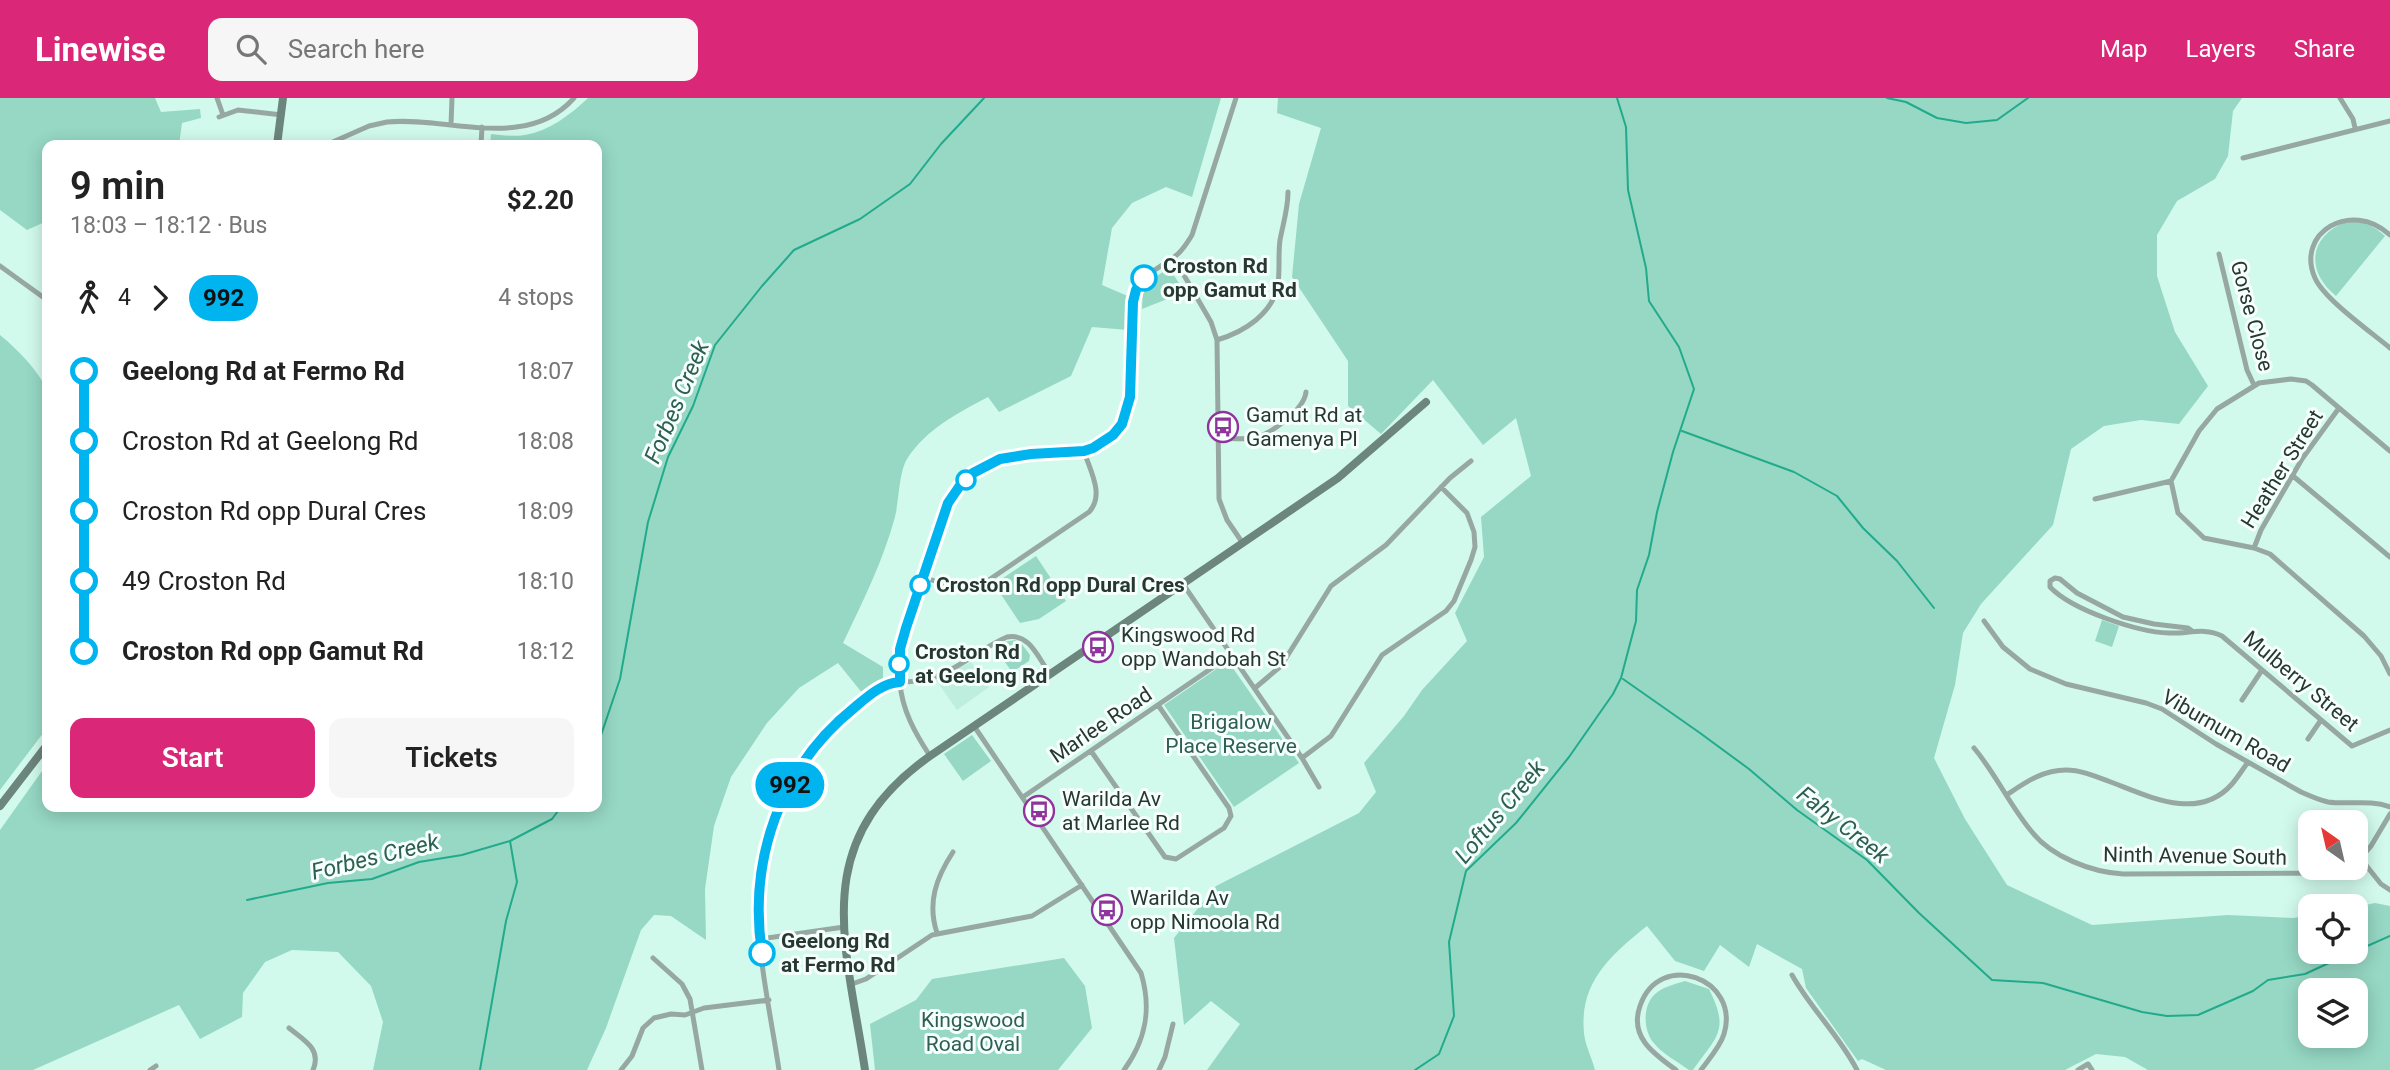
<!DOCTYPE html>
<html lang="en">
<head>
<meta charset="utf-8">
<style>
	body { margin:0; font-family:Roboto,sans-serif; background:#f6f6f6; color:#222; height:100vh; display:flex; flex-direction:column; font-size:26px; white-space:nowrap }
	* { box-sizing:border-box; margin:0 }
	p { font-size:23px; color:#767676 }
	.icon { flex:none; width:38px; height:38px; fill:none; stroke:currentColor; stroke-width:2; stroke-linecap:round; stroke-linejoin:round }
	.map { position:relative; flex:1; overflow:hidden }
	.side { position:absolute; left:42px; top:42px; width:560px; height:672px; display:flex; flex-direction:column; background:#fff; border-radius:14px; box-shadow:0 4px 18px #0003 }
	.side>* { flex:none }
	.badge { padding:0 14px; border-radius:23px; font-size:24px; line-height:46px }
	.needle { width:46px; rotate:326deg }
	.controls { position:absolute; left:2298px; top:712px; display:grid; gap:14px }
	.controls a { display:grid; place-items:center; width:70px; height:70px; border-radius:14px; background:#fff; box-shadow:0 4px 18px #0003; font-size:35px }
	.map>.badge { position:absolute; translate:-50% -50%; box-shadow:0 0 0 4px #fff }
	.legs { display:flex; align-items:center; gap:10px; height:77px; padding:0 28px; font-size:23px }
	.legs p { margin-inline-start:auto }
	.headline { display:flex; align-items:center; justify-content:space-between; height:119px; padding:0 28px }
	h1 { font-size:38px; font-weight:600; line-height:52px }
	.primary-button { display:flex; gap:14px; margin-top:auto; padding:14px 28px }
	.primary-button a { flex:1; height:80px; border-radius:14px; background:#db2777; color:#fff; font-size:28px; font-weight:600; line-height:80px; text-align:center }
	.primary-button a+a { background:#f6f6f6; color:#222 }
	ul { padding:0 28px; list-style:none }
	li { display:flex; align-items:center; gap:24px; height:70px; font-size:26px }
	li i { display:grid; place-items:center; width:10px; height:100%; margin:0 9px; background:currentColor }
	li i::after { content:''; width:18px; height:18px; margin:-9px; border:5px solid; border-radius:50%; background:#fff }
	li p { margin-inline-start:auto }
	li:first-child i { background:linear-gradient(#0000 50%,currentColor 0) }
	li:last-child i { background:linear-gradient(currentColor 50%,#0000 0) }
	header { display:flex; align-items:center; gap:42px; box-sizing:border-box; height:98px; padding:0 35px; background:#db2777; color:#fff }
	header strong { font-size:33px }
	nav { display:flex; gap:38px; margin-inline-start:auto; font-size:24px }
	.search { width:490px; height:63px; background:#f6f6f6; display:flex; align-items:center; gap:18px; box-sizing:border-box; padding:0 24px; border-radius:14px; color:#767676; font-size:26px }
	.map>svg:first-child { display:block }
	.built { fill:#bdeede }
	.green { fill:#96d8c4; fill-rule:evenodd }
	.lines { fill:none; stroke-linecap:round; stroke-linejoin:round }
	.stream { stroke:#22aa8c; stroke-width:2 }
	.street { stroke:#97a8a2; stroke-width:5 }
	.secondary { stroke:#6c857d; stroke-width:8 }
	.line-1-casing { stroke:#fff; stroke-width:16 }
	.line-1 { stroke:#00b5ef; stroke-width:10 }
	.stop-1-dot { fill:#fff; stroke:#00b5ef; stroke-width:3.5 }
	.labels { text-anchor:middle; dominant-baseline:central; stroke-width:6; stroke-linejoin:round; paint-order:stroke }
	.stop-label { font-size:21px; font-weight:bold; fill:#273832; stroke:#f7fffc; text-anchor:start }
	.street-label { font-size:21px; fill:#273832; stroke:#f7fffc }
	.poi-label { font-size:21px; fill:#273832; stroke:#f7fffc; text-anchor:start }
	.park-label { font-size:21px; fill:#2e6052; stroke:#f7fffc }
	.water-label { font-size:23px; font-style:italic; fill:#2e6052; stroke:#f7fffc }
</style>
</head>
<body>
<header>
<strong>Linewise</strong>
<div class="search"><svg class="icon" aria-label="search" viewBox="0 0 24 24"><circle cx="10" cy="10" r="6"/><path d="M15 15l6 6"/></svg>Search here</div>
<nav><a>Map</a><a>Layers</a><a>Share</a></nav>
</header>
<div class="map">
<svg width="2390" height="972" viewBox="0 0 2390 972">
	<rect width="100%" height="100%" fill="#d1faed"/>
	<path class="built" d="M 971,564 L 989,589 L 957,612 L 936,582 Z"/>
	<path class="green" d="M 0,0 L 155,0 L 161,14 L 200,11 L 201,20 L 182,25 L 179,47 L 47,47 L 47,123 L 27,132 L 0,112 Z
		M 588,0 L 1221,0 L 1192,99 L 1166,89 L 1132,105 L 1112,130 L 1102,187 L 1130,199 L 1128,232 L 1092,229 L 1071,278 L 999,314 L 988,299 C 958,315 926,331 907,361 C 899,374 899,403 895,419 C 883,463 863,503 843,545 L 883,569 L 883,583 L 863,596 L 838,565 L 799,590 L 767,625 L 731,679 L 714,728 L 705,791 L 706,842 L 671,818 L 654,817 L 641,832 L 606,930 L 587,972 L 373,972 L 383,924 L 371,888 L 338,854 L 292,852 L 265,864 L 243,895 L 242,919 L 200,941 L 179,907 L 33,972 L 0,972 L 0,732 L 47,666 L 47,709 L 597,709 L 597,47 L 490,47 L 491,36 C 501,37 514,39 525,37 C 549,33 570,17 588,0 Z
		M 1278,0 L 2242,0 L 2233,13 L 2228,58 L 2215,81 L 2177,103 L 2157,137 L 2157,178 L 2175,234 L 2208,288 L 2179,326 L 2141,322 L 2104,328 L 2071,351 L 2053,427 L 1981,506 L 1963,535 L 1955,587 L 1934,660 L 1965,721 L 2007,787 L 2092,827 L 2228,817 L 2294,820 L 2310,817 L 2310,854 L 2356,854 L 2356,809 L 2375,805 L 2390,808 L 2390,972 L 2148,972 L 2125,959 L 2096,956 L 2065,972 L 1886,972 L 1862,961 L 1858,963 L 1806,890 L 1802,871 L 1757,846 L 1749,869 L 1720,847 L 1704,873 L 1675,863 L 1647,828 C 1611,857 1579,884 1584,935 C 1585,947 1592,960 1595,972 L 1207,972 L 1240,926 L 1211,903 L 1184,927 L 1174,840 L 1216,788 L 1359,715 L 1376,694 L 1364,665 L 1404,618 L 1422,592 L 1467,543 L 1455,515 L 1484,459 L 1481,419 L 1531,378 L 1516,320 L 1483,347 L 1433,282 L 1381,336 L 1348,308 L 1348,263 L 1292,179 L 1299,106 L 1321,30 L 1277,15 ZM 2310,892 L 2356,892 L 2356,938 L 2310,938 Z
		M 2346,124 C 2362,123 2373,127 2385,138 L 2336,198 C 2305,173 2309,138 2346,124 Z
		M 1169,170 L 1185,194 L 1142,211 L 1143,187 Z
		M 0,237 C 17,251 38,272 47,292 L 47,630 L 0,692 Z
		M 1036,458 L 1066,503 L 1039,521 L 1020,525 L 994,486 Z
		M 2102,522 L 2119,528 L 2112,549 L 2095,543 Z
		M 1015,542 L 1021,545 L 1030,557 L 1029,563 L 1012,574 L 995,550 L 1004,544 Z
		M 1228,563 L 1299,665 L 1234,709 L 1164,607 Z
		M 972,637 L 991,663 L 963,683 L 944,656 Z
		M 1064,860 L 1085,888 L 1092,930 L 1058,972 L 875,972 L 870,926 L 916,902 L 932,881 Z
		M 1685,883 L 1709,891 C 1730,933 1717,938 1693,972 L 1689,972 C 1678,964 1661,955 1653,944 C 1643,931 1643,908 1654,897 C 1662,889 1675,886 1685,883 Z"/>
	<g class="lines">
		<path class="stream" d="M 1887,0 L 1906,4 L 1937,20 L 1966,25 L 1997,22 L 2028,0
			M 1682,333 L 1794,374 L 1837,398 L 1863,430 L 1897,463 L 1934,510
			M 1623,581 L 1700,635 L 1749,671 L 1797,712 L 1867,762 L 1919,815 L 1992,882 L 2043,885 L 2142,914 L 2167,918 L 2198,917 L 2253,893 L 2268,882 L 2305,876 L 2353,854
			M 597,649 L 620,581 L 648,424 L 668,359 L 693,308 L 715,247 L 762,188 L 794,152 L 860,121 L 910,86 L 941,46 L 984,0
			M 247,802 L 328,785 L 372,781 L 419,764 L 462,757 L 510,743 L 552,721 L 561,709
			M 2356,853 L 2390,838
			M 480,972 L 506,823 L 517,784 L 510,743
			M 1415,972 L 1439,956 L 1454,918 L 1449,844 L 1466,773 L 1516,725 L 1569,659 L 1613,596 L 1621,580 L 1636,523 L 1637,492 L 1649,457 L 1657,414 L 1673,354 L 1694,291 L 1679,249 L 1649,203 L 1646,170 L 1628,92 L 1626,29 L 1617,0"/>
		<path class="street" d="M 217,0 L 223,17
			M 2340,0 L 2353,21 L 2355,30
			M 219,19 L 238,12 L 282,17
			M 451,27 L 452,0
			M 326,47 L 369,28 L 387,24 C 448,18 526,54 574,0
			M 481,47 L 482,29
			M 2243,60 L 2390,23
			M 2390,137 C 2351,101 2295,135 2315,180 C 2324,201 2371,234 2390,250
			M 2219,156 L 2247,272 L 2254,287
			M 1174,160 L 1211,224 L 1217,242 L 1219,401 L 1227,422 L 1242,444
			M 0,168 L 47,202
			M 1217,242 C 1244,234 1273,216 1278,186 C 1280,172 1278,157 1280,142 C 1283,126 1288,111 1288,94
			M 1219,340 C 1230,340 1242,342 1253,340 C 1270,337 1304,312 1306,294
			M 2390,353 L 2312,287 L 2306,283 L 2291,281 L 2259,285 L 2217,311 L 2199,333 L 2171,383 L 2178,415 L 2204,440 L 2254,450 L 2270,456 L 2364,538 L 2381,558 L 2390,576
			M 2293,378 L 2390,459
			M 2095,401 L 2171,383
			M 2254,450 L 2261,432 L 2302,361 L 2339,310
			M 923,479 L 961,492 L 974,492 L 1089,414 C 1105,397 1090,373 1084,353
			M 1183,486 L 1302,660 L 1319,689
			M 1984,523 L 2003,549 L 2030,571 L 2066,586 L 2146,605 L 2162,611 L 2216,646 L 2301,694 C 2310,698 2319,702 2328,704 C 2349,707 2370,701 2390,709
			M 2191,532 L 2188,530 L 2154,526 L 2123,519 L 2077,495 L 2060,481 L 2055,480 L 2050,483 L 2050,489 C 2072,512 2137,534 2169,535 C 2188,536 2204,529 2222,538 L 2352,648 L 2390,632
			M 1255,590 L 1281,568 L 1331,488 L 1386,447 L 1450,380 L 1471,363
			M 2242,602 L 2262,572
			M 974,628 L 1141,875 C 1152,911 1146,942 1124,972
			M 2308,641 L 2321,622
			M 1974,650 C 1996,676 2010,708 2032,734 C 2052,759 2091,774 2123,776 L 2328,775 L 2345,770
			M 1091,653 L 1165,759 L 1176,761 L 1224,730 L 1231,718 L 1229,710 L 1158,607
			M 930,658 C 915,635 902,612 900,585 C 895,539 918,494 932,451 C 939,433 943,412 954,397 C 962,384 972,375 985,368 C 1025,346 1083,371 1116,334 C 1138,309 1132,237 1134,204 C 1136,178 1156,173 1174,159 C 1182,154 1187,145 1192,137 L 1236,0
			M 1302,660 L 1331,638 L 1382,557 L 1446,513 L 1454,503 L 1471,462 L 1475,449 L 1474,434 L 1467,415 L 1441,389
			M 2008,696 C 2026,684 2043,672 2066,672 C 2080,672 2095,678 2108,683 C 2146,697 2198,725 2232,686 C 2238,679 2243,671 2248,664
			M 1023,699 L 1231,557
			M 2361,761 L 2381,786 L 2390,792
			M 2356,765 L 2371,748 L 2390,716
			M 937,835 C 927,805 936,780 953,754
			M 760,841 L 844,829
			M 653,860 L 682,886 L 690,901 L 702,972
			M 1792,877 C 1811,911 1839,937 1857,972
			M 852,886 L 866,881 L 932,837 L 1032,818 L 1082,787
			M 289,930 C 304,942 322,951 313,972
			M 150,972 L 156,968
			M 621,972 L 632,958 L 643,930 L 654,920 L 671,916 L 685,917 L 704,910 L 769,902
			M 779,972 C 771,918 758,862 758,808 C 758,720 807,637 881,590 C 895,581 914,586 932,580 C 959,571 981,550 1007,539 C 1030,535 1038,560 1050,576
			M 1159,972 L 1165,959 L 1173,926
			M 1676,972 C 1654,956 1629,939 1640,908 C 1659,851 1741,880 1724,936 C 1720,949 1709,961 1701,972
			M 2078,972 L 2088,966 L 2092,972"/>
		<path class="secondary" d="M 277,47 L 283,0
			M 0,708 L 47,647
			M 865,972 C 846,845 807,745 930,658 L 1338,380 L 1426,304"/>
	</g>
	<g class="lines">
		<g class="line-1-casing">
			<path id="line-1" d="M 762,855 C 748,763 780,669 854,610 C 867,599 882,585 900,584 L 900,551 L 906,530 L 948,405 L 959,389 L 973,375 L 1000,361 L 1031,356 L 1084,353 L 1093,350 L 1113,337 L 1122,326 L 1130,299 L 1133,204 L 1136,192 L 1144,180"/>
		</g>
		<use href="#line-1" class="line-1"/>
	</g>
	<defs>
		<g id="bus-ring" transform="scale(1.575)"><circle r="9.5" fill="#f7fffc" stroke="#91339c" stroke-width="1.5"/><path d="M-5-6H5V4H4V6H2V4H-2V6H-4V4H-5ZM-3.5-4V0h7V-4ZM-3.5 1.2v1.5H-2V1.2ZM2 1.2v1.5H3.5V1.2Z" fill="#91339c"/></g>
	</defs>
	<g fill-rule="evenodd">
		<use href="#bus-ring" x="1223" y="329"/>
		<use href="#bus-ring" x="1098" y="549"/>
		<use href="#bus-ring" x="1039" y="713"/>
		<use href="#bus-ring" x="1107" y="812"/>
	</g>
	<g class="stop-1-dot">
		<circle cx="1144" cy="180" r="12"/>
		<circle cx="966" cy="382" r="9"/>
		<circle cx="920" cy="487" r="9"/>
		<circle cx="899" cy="566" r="9"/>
		<circle cx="762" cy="855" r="12"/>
	</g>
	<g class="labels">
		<g class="stop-label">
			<text x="1163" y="168">Croston Rd<tspan x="1163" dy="24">opp Gamut Rd</tspan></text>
			<text x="936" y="487">Croston Rd opp Dural Cres</text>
			<text x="915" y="554">Croston Rd<tspan x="915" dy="24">at Geelong Rd</tspan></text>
			<text x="781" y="843">Geelong Rd<tspan x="781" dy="24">at Fermo Rd</tspan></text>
		</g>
		<g class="street-label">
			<text transform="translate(2252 218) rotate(75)">Gorse Close</text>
			<text transform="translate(2282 371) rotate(-58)">Heather Street</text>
			<text transform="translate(2301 583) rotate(40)">Mulberry Street</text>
			<text transform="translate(1101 627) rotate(-34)">Marlee Road</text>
			<text transform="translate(2226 633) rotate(30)">Viburnum Road</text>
			<text transform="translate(2195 758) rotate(1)">Ninth Avenue South</text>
		</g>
		<g class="poi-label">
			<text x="1246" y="317">Gamut Rd at<tspan x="1246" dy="24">Gamenya Pl</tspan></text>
			<text x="1121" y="537">Kingswood Rd<tspan x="1121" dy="24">opp Wandobah St</tspan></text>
			<text x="1062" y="701">Warilda Av<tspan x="1062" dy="24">at Marlee Rd</tspan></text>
			<text x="1130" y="800">Warilda Av<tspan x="1130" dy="24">opp Nimoola Rd</tspan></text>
		</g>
		<g class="park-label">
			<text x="1231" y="624">Brigalow<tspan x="1231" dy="24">Place Reserve</tspan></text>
			<text x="973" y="922">Kingswood<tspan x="973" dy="24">Road Oval</tspan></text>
		</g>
		<g class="water-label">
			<text transform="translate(677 304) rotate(-67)">Forbes Creek</text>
			<text transform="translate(1500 714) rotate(-50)">Loftus Creek</text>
			<text transform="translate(1843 727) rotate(38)">Fahy Creek</text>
			<text transform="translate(375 759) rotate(-14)">Forbes Creek</text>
		</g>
	</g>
</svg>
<div class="controls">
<a><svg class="needle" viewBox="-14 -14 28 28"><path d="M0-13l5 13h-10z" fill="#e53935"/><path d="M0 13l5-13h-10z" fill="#767676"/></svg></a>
<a><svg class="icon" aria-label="locate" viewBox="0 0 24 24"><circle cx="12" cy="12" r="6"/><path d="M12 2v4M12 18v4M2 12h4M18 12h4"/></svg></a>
<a><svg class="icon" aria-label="layers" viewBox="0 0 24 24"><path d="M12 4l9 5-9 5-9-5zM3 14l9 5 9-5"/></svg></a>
</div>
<b class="badge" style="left:790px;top:687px;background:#00b5ef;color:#111">992</b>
<section class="side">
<div class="headline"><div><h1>9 min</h1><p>18:03 – 18:12 · Bus</p></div><b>$2.20</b></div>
<div class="legs"><svg class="icon" aria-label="walk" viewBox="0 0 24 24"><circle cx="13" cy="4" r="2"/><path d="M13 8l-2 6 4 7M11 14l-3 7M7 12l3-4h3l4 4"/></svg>4<svg class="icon" aria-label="forward" viewBox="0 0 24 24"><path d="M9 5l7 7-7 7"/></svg><b class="badge" style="background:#00b5ef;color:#111">992</b><p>4 stops</p></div>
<ul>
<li><i style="color:#00b5ef"></i><b>Geelong Rd at Fermo Rd</b><p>18:07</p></li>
<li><i style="color:#00b5ef"></i><span>Croston Rd at Geelong Rd</span><p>18:08</p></li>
<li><i style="color:#00b5ef"></i><span>Croston Rd opp Dural Cres</span><p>18:09</p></li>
<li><i style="color:#00b5ef"></i><span>49 Croston Rd</span><p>18:10</p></li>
<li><i style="color:#00b5ef"></i><b>Croston Rd opp Gamut Rd</b><p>18:12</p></li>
</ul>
<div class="primary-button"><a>Start</a><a>Tickets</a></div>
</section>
</div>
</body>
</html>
